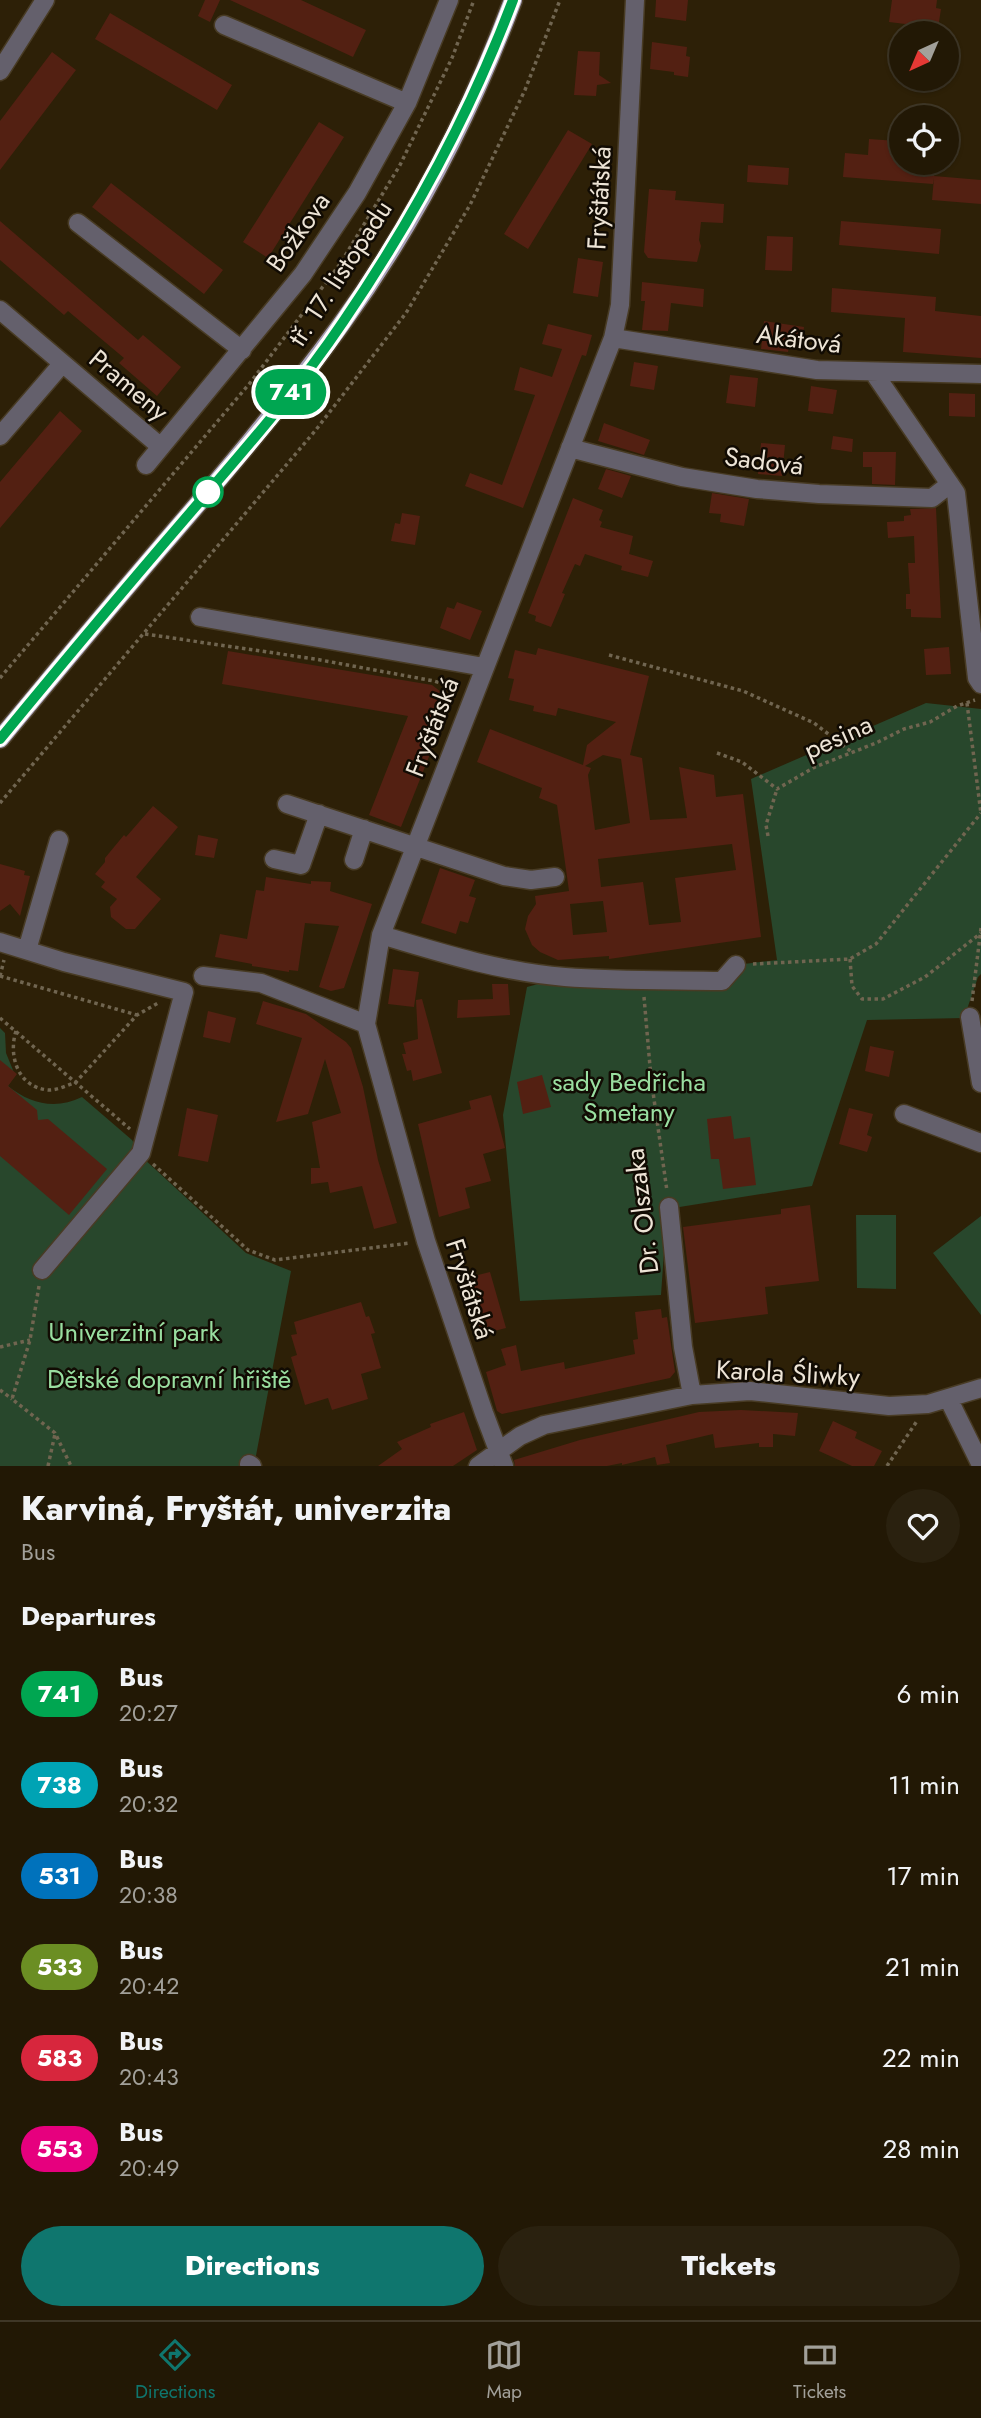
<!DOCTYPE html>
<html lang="en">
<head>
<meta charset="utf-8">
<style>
	body { margin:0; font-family:Jost,sans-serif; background:#2a210f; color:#f1f3f6; height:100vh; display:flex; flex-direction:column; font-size:26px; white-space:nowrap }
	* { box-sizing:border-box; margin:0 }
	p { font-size:23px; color:#a2a09a }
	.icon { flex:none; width:38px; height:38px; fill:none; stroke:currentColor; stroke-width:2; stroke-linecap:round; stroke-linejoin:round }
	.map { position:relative; height:1466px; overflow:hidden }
	.side { display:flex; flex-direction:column; background:#221805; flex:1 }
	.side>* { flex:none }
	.badge { padding:0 14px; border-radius:23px; font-size:24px; line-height:46px }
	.needle { width:46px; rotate:224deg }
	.buttons { position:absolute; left:889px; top:21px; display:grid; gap:14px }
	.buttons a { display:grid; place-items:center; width:70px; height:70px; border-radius:50%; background:#221805; box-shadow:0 2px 5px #0004,0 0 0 2px #3f3727; font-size:35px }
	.map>.badge { position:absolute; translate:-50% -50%; box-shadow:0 0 0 4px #fff }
	h2 { padding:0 21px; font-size:26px; line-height:63px }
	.round { display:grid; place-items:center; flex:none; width:74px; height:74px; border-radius:37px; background:#2a210f }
	.head { display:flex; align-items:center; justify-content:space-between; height:119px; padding:0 21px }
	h1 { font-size:33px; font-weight:800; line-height:52px }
	.cta { display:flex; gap:14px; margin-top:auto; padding:14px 21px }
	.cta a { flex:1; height:80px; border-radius:42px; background:#0f766e; color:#fff; font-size:28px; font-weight:800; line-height:80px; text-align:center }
	.cta a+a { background:#2a210f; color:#f1f3f6 }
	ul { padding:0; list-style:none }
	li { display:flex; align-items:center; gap:21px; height:91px; padding:0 21px }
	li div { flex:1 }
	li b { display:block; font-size:26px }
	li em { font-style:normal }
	li .badge { min-width:77px; font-weight:700; text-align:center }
	.dock { display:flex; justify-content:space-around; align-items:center; height:98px; border-top:2px solid #3f3727; background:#221805; font-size:19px; color:#a2a09a }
	.dock a { display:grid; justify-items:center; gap:4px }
	.dock .selected { color:#0f766e }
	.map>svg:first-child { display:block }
	.green { fill:#28472c }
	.building { fill:#532012; fill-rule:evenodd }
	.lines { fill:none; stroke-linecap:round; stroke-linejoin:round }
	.minor-casing { stroke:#483b24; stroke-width:21 }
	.major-casing { stroke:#483b24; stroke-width:21 }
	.path { stroke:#706550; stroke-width:3.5; stroke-dasharray:3.5 3.5; stroke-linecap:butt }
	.minor { stroke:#64606c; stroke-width:18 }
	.major { stroke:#a69eb6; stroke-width:18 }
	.line-casing { stroke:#fff; stroke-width:16 }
	.line { stroke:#00a651; stroke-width:10 }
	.stop-dot { fill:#fff; stroke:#00a651; stroke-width:3.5 }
	.labels { text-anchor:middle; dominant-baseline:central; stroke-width:5; stroke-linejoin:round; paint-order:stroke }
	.street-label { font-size:26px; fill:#ede4d6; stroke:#110b03 }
	.park-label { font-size:26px; fill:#99dea0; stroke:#110b03 }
</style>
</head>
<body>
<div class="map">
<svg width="981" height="1466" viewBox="0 0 981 1466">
	<rect width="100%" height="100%" fill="#2d2007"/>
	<path class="green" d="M 926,703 L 981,709 L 981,974 L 978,977 L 964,1018 L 867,1020 L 812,1186 L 667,1209 L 661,1295 L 520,1301 L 503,1115 L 527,987 L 564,977 L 721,981 L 736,965 L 777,960 L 751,779 Z
		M 0,1028 L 5,1033 L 6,1053 L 15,1075 L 8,1086 C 30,1104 56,1110 82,1097 L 132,1140 L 142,1157 L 246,1253 L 291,1271 L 254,1466 L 0,1466 Z
		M 856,1215 L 896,1215 L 896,1289 L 857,1288 Z
		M 981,1216 L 981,1315 L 933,1253 Z"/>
	<path class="building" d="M 205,0 L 220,0 L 210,22 L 198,16 Z
		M 230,0 L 301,0 L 366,30 L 353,57 Z
		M 656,0 L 688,0 L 686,21 L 655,17 Z
		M 892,0 L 937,0 L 936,8 L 941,9 L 938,28 L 889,22 Z
		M 110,13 L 232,85 L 217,110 L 95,39 Z
		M 652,42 L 687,47 L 686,56 L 690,57 L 688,77 L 674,75 L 674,72 L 650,69 Z
		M 578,51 L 600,52 L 599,75 L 611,83 L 597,85 L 596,96 L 574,95 Z
		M 52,52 L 76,70 L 0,170 L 0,121 Z
		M 319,122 L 344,137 L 268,258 L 243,242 Z
		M 568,130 L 592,144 L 528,249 L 504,234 Z
		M 869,139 L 897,141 L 896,157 L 901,157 L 901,163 L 935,163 L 934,176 L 981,180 L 981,204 L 932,200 L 934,178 L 933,184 L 843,177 L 845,153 L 868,155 Z
		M 748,165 L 789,168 L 788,185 L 747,182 Z
		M 111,183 L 223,270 L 204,294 L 92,207 Z
		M 649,189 L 676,191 L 675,200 L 724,204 L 723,223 L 701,222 L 699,240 L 701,246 L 697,262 L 648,258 L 644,252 Z
		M 0,221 L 138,340 L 143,335 L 181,367 L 157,396 L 119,363 L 124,358 L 68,311 L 64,315 L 0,260 Z
		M 841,221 L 941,229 L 939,254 L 839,245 Z
		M 767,236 L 793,237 L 792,271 L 765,270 Z
		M 578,258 L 603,262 L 598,297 L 573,293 Z
		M 642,282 L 704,289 L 703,307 L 671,303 L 668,331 L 642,330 L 645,301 L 641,301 Z
		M 832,288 L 936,297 L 935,311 L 981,316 L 981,358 L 903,352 L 905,318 L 831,312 Z
		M 764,321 L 804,327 L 801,348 L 789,347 L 788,352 L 761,349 Z
		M 548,324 L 592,335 L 586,356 L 582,355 L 523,508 L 465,486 L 470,473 L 502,485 L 535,395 L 514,390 L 520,367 L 552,377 L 562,349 L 542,344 Z
		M 634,362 L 658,366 L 654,390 L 630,386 Z
		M 730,375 L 758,378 L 755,407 L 726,403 Z
		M 811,386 L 837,390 L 833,414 L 808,411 Z
		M 949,393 L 975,394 L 975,417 L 949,416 Z
		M 60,411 L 82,431 L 0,528 L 0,482 Z
		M 604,423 L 650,440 L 644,455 L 598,441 Z
		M 833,436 L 853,439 L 852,452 L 831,449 Z
		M 761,443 L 785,445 L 782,476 L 758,474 Z
		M 863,452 L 896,452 L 895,485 L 872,484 L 872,467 L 863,467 Z
		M 606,469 L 631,476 L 622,498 L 598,489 Z
		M 712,493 L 749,499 L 744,526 L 720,522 L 721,514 L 709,513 Z
		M 573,498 L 603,510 L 599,520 L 602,522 L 600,527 L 633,536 L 629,554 L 653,561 L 648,577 L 621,570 L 622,566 L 585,554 L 580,566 L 575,564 L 562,593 L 565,594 L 551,627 L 535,621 L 536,616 L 528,613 Z
		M 936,508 L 941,618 L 911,617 L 911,609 L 906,609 L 906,594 L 910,594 L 908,563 L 915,563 L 914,536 L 888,538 L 887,522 L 904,521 L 904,516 L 911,515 L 910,509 Z
		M 402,513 L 420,516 L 415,545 L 391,541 L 395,523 L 400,524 Z
		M 457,602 L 482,611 L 470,640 L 440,628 L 447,607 L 454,609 Z
		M 949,647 L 951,674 L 926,675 L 924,649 Z
		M 538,648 L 649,676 L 630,755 L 642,758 L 650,820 L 687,818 L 679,767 L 714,775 L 716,797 L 743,794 L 761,937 L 609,959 L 609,956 L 558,960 L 540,952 L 532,945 L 525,929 L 528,916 L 536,904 L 535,896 L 569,891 L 557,805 L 539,798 L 542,788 L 477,762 L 490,729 L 583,765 L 587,745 L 616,722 L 558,708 L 556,716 L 533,711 L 534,706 L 509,700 L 514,679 L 508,678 L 515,650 L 536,655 ZM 603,755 L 621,759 L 630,823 L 595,830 L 588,775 L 591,768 L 585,766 ZM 732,844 L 736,870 L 675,878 L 681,922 L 649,925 L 643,882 L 601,887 L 598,859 ZM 603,901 L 607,932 L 573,935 L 570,904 Z
		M 228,651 L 432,685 L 445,695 L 448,700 L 448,709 L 401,827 L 369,815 L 408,716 L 222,684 Z
		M 153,806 L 178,827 L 136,877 L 161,899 L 135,929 L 126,929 L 111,917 L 110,907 L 117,899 L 101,887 L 105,882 L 95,874 L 105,862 L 105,858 L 124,835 L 126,837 Z
		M 198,835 L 218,839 L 214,858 L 195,855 Z
		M 0,864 L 25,871 L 24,875 L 30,876 L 20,916 L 10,904 L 0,911 Z
		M 440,868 L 475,880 L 469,896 L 476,898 L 468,923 L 460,921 L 456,934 L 421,923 Z
		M 266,877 L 311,884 L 311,881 L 331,882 L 330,891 L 372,904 L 344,988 L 331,991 L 319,987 L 339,926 L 305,923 L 298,971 L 289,970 L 289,972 L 252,966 L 252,964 L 215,957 L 220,934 L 247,939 L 256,890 L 264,891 Z
		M 393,969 L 419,972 L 414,1007 L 388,1004 Z
		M 492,984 L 508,984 L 510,1015 L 457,1018 L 458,1000 L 493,999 Z
		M 422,999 L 442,1073 L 413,1081 L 411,1070 L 407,1071 L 402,1054 L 406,1054 L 403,1043 L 418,1039 L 416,1000 Z
		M 263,1001 L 306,1014 L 346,1042 L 351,1048 L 363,1087 L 378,1160 L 397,1223 L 374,1229 L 362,1186 L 330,1193 L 328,1182 L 311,1184 L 311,1168 L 320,1168 L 312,1122 L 341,1113 L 325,1059 L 308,1114 L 276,1122 L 302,1038 L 256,1024 Z
		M 208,1011 L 236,1018 L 230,1043 L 203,1037 Z
		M 870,1046 L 894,1051 L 889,1077 L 865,1071 Z
		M 0,1060 L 17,1074 L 8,1086 L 37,1110 L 38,1120 L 48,1119 L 107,1169 L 69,1215 L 0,1156 Z
		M 542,1075 L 551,1107 L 523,1114 L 517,1082 Z
		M 491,1095 L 505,1148 L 483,1154 L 491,1181 L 465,1188 L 470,1208 L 439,1217 L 418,1124 L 471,1109 L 469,1101 Z
		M 187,1108 L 218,1115 L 208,1162 L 178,1156 Z
		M 849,1108 L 873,1114 L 867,1135 L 872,1137 L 867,1152 L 839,1144 Z
		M 731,1116 L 734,1139 L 750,1137 L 756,1185 L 723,1189 L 719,1159 L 711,1159 L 707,1119 Z
		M 810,1205 L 819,1281 L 765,1287 L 768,1314 L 695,1323 L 683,1227 L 781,1214 L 781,1209 Z
		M 490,1272 L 506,1328 L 475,1336 L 458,1280 Z
		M 361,1302 L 366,1317 L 369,1316 L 375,1333 L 371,1334 L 381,1368 L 361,1374 L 368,1399 L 332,1410 L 328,1398 L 305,1405 L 291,1357 L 297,1355 L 291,1335 L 297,1334 L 294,1322 Z
		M 661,1309 L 662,1318 L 667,1317 L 675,1372 L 670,1378 L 502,1414 L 497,1411 L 486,1372 L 506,1365 L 501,1349 L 516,1345 L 521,1371 L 564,1362 L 565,1369 L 635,1354 L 633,1340 L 638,1339 L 635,1312 Z
		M 741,1410 L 798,1413 L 795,1436 L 773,1434 L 773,1447 L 759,1447 L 759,1443 L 715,1448 L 713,1434 L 666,1445 L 670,1463 L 657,1465 L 655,1457 L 622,1465 L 622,1463 L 607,1466 L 515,1466 L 514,1460 L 580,1440 L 699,1412 Z
		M 464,1412 L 477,1450 L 453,1466 L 378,1466 L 402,1449 L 397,1442 L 431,1427 L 430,1424 Z
		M 833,1421 L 857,1432 L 855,1438 L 882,1451 L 874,1466 L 852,1466 L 819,1451 Z"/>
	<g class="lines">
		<g class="minor-casing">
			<path id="minor" d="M 224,25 L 407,103
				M 0,71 L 45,0
				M 78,223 L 242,350
				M 0,310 L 161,447
				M 613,338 L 817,370 L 981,374
				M 874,373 L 956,493 L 977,678 L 981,684
				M 0,436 L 62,364
				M 570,448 L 682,477 L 757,489 L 819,494 L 932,498 L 950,484
				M 146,465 L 303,274 L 357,193 L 407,103 L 449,0
				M 200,617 L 484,667
				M 287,804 L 504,876 L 531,880 L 555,877
				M 274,859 L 301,865 L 319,814
				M 354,860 L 364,829
				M 381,935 C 441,953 502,972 565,977 C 617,981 670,980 722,981 L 736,965
				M 0,942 L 64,962 L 184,992 L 141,1153 L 42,1270
				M 27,950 L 59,840
				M 203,976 L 261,983 L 366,1024
				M 970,1017 L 981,1083
				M 904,1114 L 981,1143
				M 669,1207 L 683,1347 L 692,1395
				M 949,1400 L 981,1465
				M 249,1464 L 252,1466
				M 478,1466 L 520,1436 L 544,1425 L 692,1395 L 750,1391 L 889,1406 L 928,1404 L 981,1388
				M 504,1466 L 484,1413 L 426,1241 L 366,1024 L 381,935 L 613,338 L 620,305 L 635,0"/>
		</g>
		<g class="major-casing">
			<path id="major" d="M 0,739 C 53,675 106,611 160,548 C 222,476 284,403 340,326 C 412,227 470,115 513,0"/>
		</g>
		<path class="path" d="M 145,634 L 315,659 L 434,681 L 460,689
			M 609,655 L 743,691 L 814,723 L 853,753
			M 0,678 L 250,383 L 340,264 L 400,165 L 452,58 L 474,0
			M 967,703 L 981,814
			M 717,753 L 742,762 L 777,789 L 815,767 L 876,743 L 904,729 L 930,722 L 957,706 L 975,700
			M 0,803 L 315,431 L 406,313 L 470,205 L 525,90 L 560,0
			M 768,836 L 766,825 L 777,789
			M 850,959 L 852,986 L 862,999 L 883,999 L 925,977 L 981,933
			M 753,964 L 850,959 L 876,944 L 981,813
			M 0,976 L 137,1015
			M 0,976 L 4,960
			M 644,997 L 651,1078 L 667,1191
			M 972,1001 L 981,928
			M 0,1018 L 130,1129
			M 16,1031 C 8,1056 18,1088 49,1090 C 58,1090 68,1085 76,1082 L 137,1015 L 158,1003
			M 153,1164 L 248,1250 L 275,1260 L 410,1243
			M 39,1286 L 30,1340 L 12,1399 L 55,1433 L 71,1466
			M 0,1347 L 30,1340
			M 0,1390 L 12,1399
			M 48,1466 L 55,1434
			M 887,1466 L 917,1421"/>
		<use href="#minor" class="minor"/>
		<use href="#major" class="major"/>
	</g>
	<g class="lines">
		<g class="line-casing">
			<path id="line" d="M 0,739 C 61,665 122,592 184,520 C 239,456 296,392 343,322 C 412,221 470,114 513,0"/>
		</g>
		<use href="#line" class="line"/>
	</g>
	<circle class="stop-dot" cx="208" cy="492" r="14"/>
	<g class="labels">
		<g class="street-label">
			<text transform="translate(599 198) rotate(-87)">Fryštátská</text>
			<text transform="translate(298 232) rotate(-55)">Božkova</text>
			<text transform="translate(340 273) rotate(-57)">tř. 17. listopadu</text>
			<text transform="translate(799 339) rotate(7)">Akátová</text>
			<text transform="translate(129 385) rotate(40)">Prameny</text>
			<text transform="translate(764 461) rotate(7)">Sadová</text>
			<text transform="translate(432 727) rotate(-69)">Fryštátská</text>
			<text transform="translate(838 737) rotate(-24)">pesina</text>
			<text transform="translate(642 1211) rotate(-97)">Dr. Olszaka</text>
			<text transform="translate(470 1289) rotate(72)">Fryštátská</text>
			<text transform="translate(788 1373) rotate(3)">Karola Śliwky</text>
		</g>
		<g class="park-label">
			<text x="629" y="1082">sady Bedřicha<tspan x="629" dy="30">Smetany</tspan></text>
			<text x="134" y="1332">Univerzitní park</text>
			<text x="169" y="1379">Dětské dopravní hřiště</text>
		</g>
	</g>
</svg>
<div class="buttons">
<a><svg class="needle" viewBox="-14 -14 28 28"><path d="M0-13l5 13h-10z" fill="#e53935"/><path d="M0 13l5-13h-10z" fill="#a2a09a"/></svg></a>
<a><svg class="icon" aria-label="locate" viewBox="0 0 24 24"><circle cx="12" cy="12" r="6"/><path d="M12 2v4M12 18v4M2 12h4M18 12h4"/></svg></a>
</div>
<b class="badge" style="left:291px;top:392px;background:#00a651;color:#fff">741</b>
</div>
<section class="side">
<div class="head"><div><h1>Karviná, Fryštát, univerzita</h1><p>Bus</p></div><a class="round"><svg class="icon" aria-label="heart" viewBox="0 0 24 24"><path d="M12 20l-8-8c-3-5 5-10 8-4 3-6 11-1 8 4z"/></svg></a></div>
<h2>Departures</h2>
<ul>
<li><span class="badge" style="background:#00a651;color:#fff">741</span><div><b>Bus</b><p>20:27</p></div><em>6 min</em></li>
<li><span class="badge" style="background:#00a3b4;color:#fff">738</span><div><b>Bus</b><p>20:32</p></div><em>11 min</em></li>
<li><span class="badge" style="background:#0072bc;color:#fff">531</span><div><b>Bus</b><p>20:38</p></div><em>17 min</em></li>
<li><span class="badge" style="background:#6b8e23;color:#fff">533</span><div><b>Bus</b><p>20:42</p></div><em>21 min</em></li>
<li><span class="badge" style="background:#d7263d;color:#fff">583</span><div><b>Bus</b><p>20:43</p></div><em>22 min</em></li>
<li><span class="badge" style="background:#e6007e;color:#fff">553</span><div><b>Bus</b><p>20:49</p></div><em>28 min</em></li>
</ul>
<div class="cta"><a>Directions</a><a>Tickets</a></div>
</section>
<nav class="dock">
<a class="selected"><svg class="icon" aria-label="directions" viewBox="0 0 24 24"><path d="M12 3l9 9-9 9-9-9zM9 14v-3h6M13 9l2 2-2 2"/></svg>Directions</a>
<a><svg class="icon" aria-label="map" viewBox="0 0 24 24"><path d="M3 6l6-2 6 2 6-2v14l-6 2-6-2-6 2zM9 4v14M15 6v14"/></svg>Map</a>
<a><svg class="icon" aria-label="tickets" viewBox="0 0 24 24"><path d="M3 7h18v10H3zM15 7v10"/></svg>Tickets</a>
</nav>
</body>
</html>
